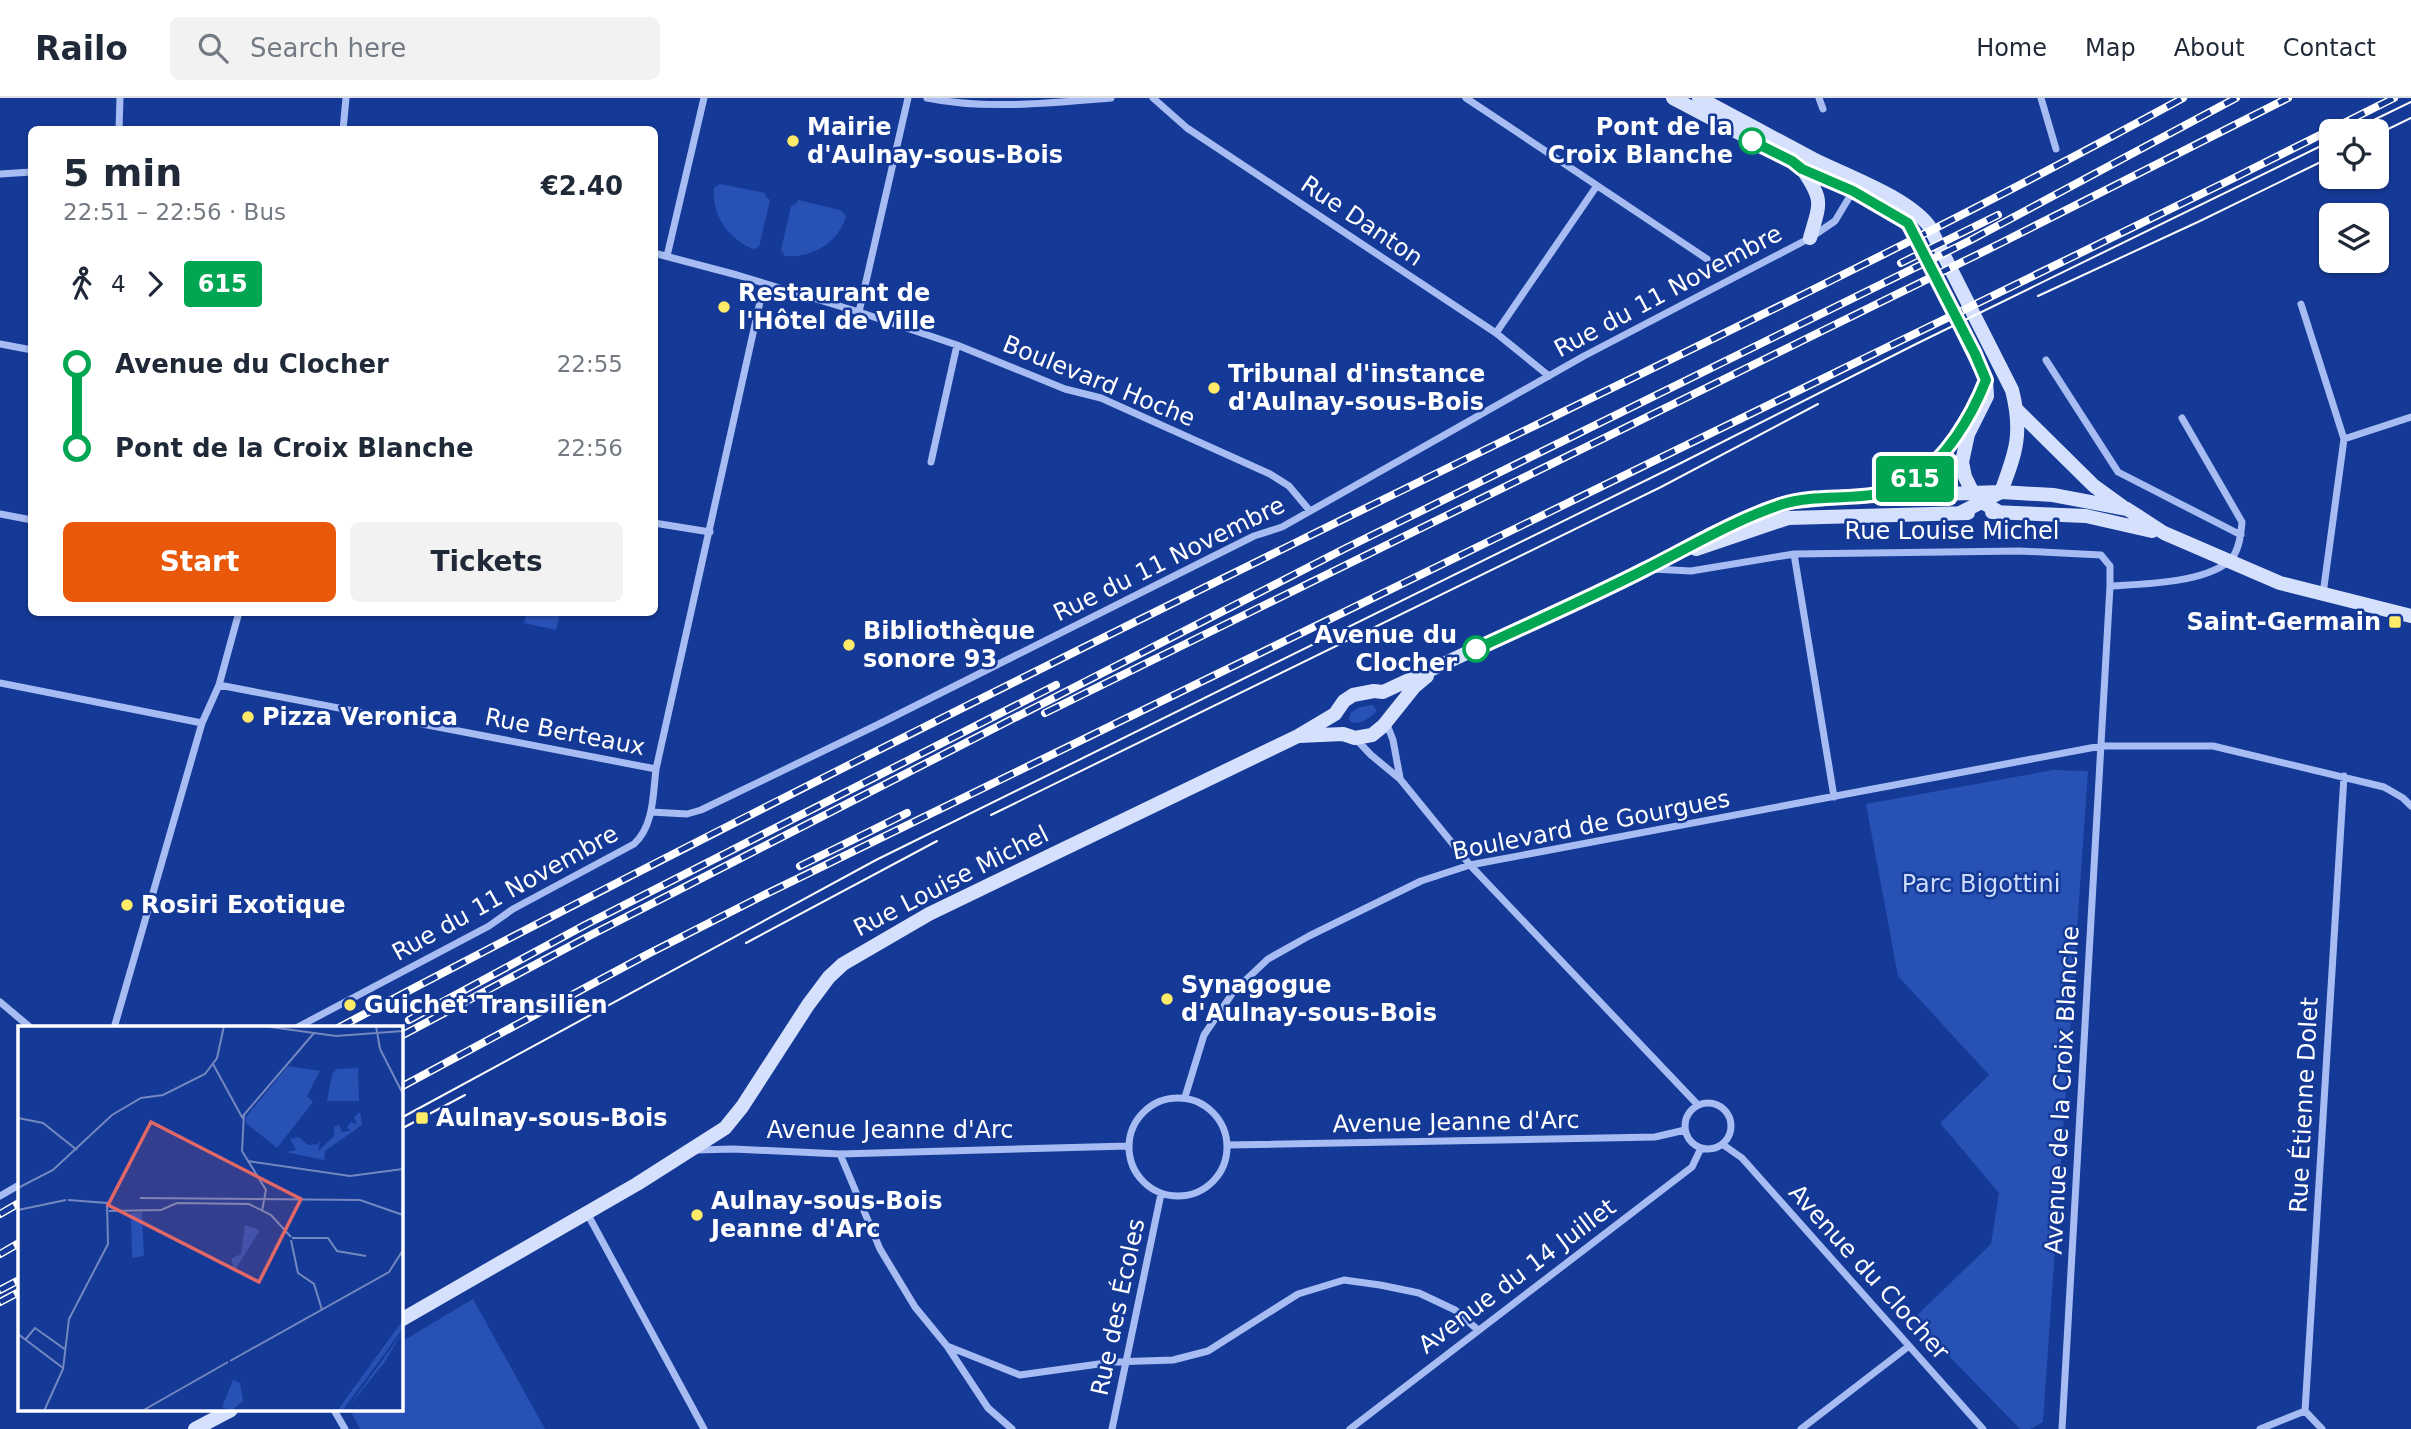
<!DOCTYPE html>
<html lang="en">
<head>
<meta charset="utf-8">
<style>
	body { margin:0; font-family:"DejaVu Sans",sans-serif; background:#f2f2f3; color:#1f2937; height:100vh; display:flex; flex-direction:column; font-size:26px; white-space:nowrap }
	* { box-sizing:border-box; margin:0 }
	p { font-size:23px; color:#747a83 }
	.icon { flex:none; width:38px; height:38px; fill:none; stroke:currentColor; stroke-width:2; stroke-linecap:round; stroke-linejoin:round }
	.map { position:relative; flex:1; overflow:hidden }
	.drawer { position:absolute; left:28px; top:28px; width:630px; height:490px; display:flex; flex-direction:column; background:#fff; border-radius:10px; box-shadow:0 2px 5px #0004 }
	.drawer>* { flex:none }
	.badge { padding:0 14px; border-radius:5px; font-size:24px; line-height:46px }
	.tools { position:absolute; left:2319px; top:21px; display:grid; gap:14px }
	.tools a { display:grid; place-items:center; width:70px; height:70px; border-radius:10px; background:#fff; box-shadow:0 2px 5px #0004; font-size:35px }
	.map>.badge { position:absolute; translate:-50% -50%; box-shadow:0 0 0 4px #fff }
	.legs { display:flex; align-items:center; gap:10px; height:77px; padding:0 35px; font-size:23px }
	.legs p { margin-inline-start:auto }
	.overview { display:flex; align-items:center; justify-content:space-between; height:119px; padding:0 35px }
	h1 { font-size:38px; font-weight:600; line-height:52px }
	.primary-button { display:flex; gap:14px; margin-top:auto; padding:14px 35px }
	.primary-button a { flex:1; height:80px; border-radius:10px; background:#ea580c; color:#fff; font-size:28px; font-weight:600; line-height:80px; text-align:center }
	.primary-button a+a { background:#f2f2f3; color:#1f2937 }
	ul { padding:0 35px; list-style:none }
	li { display:flex; align-items:center; gap:24px; height:84px; font-size:26px }
	li i { display:grid; place-items:center; width:10px; height:100%; margin:0 9px; background:currentColor }
	li i::after { content:''; width:18px; height:18px; margin:-9px; border:5px solid; border-radius:50%; background:#fff }
	li p { margin-inline-start:auto }
	li:first-child i { background:linear-gradient(#0000 50%,currentColor 0) }
	li:last-child i { background:linear-gradient(currentColor 50%,#0000 0) }
	header { display:flex; align-items:center; gap:42px; box-sizing:border-box; height:98px; padding:0 35px; background:#fff; border-bottom:2px solid #e0e1e3 }
	header strong { font-size:33px }
	nav { display:flex; gap:38px; margin-inline-start:auto; font-size:24px }
	.search { width:490px; height:63px; background:#f2f2f3; display:flex; align-items:center; gap:18px; box-sizing:border-box; padding:0 24px; border-radius:10px; color:#747a83; font-size:26px }
	.map>svg:first-child { display:block }
	.green { fill:#2851b5 }
	.lines { fill:none; stroke-linecap:round; stroke-linejoin:round }
	.street { stroke:#a6bcf2; stroke-width:7 }
	.secondary { stroke:#d5e0fc; stroke-width:14 }
	.tram { stroke:#fff; stroke-width:2 }
	.rail-casing { stroke:#fff; stroke-width:8 }
	.rail { stroke:#153996; stroke-width:5; stroke-dasharray:16; stroke-linecap:butt }
	.line-1-casing { stroke:#fff; stroke-width:16 }
	.line-1 { stroke:#00a651; stroke-width:10 }
	.poi-dot { fill:#ffeb67; stroke:#153996; stroke-width:2.5 }
	.stop-1-dot { fill:#fff; stroke:#00a651; stroke-width:3.5 }
	.labels { text-anchor:middle; dominant-baseline:central; stroke-width:5; stroke-linejoin:round; paint-order:stroke }
	.poi-label { font-size:24px; font-weight:bold; fill:#fff; stroke:#153996; text-anchor:start }
	.stop-label { font-size:24px; font-weight:bold; fill:#fff; stroke:#153996; text-anchor:end }
	.street-label { font-size:24px; fill:#fff; stroke:#153996 }
	.park-label { font-size:24px; fill:#cddbfc; stroke:#153996 }
	.inset-road { fill:none; stroke:#7388c0; stroke-width:2 }
	.view { fill:#e26868; fill-opacity:0.15; stroke:#e26868; stroke-width:3.5 }
	.inset-edge { fill:none; stroke:#fff; stroke-width:3.5 }
</style>
</head>
<body>
<header>
<strong>Railo</strong>
<div class="search"><svg class="icon" aria-label="search" viewBox="0 0 24 24"><circle cx="10" cy="10" r="6"/><path d="M15 15l6 6"/></svg>Search here</div>
<nav><a>Home</a><a>Map</a><a>About</a><a>Contact</a></nav>
</header>
<div class="map">
<svg width="2411" height="1331" viewBox="0 0 2411 1331">
	<rect width="100%" height="100%" fill="#153996"/>
	<path class="green" d="M 720,86 L 765,95 L 766,99 L 770,102 L 759,149 L 753,151 C 728,140 712,118 714,90 Z
		M 798,102 L 840,112 L 846,118 C 839,145 812,160 785,158 L 781,152 L 791,108 L 796,106 Z
		M 527,515 L 560,515 L 556,532 L 524,525 Z
		M 1373,607 L 1377,613 C 1370,620 1361,627 1351,624 L 1349,621 L 1351,614 L 1360,609 Z
		M 2053,672 L 2088,673 L 2043,1324 L 2030,1331 L 2020,1331 L 1913,1221 L 1991,1146 L 1999,1095 L 1940,1025 L 1989,977 L 1898,878 L 1866,706 Z
		M 473,1201 L 545,1331 L 360,1331 L 350,1312 L 401,1312 L 401,1244 Z"/>
	<g class="lines">
		<path class="street" d="M 927,0 C 985,12 1052,5 1111,0
			M 1153,0 L 1187,30 L 1496,235 L 1549,278
			M 1466,0 L 1707,161
			M 1819,0 L 1823,11
			M 2041,0 L 2056,51
			M 119,32 L 120,0
			M 343,32 L 346,0
			M 0,76 L 32,74
			M 654,155 L 737,177 L 859,214 L 957,247 L 1065,291 L 1101,300 L 1270,376 L 1289,388 L 1310,413
			M 667,158 L 704,0
			M 2301,206 L 2344,341 L 2323,496
			M 859,214 L 908,0
			M 1496,235 L 1596,89
			M 0,246 L 32,252
			M 2046,262 L 2118,374 L 2241,437
			M 2344,341 L 2411,319
			M 931,364 L 957,247
			M 0,416 L 32,422
			M 654,425 L 710,434
			M 1794,456 L 1834,699
			M 1652,471 L 1691,473 L 1794,456 L 2020,453 L 2101,457 L 2110,468 L 2110,488 L 2062,1331
			M 2110,488 C 2143,486 2202,485 2228,464 C 2239,456 2241,436 2242,424 L 2182,320
			M 0,585 L 202,625
			M 219,587 L 656,671
			M 1386,624 L 1393,642 L 1400,680
			M 1355,640 L 1371,657 L 1400,681 L 1470,767 L 1697,1006
			M 651,714 L 687,716 L 701,712 L 877,627 L 1212,459 L 1254,438 L 1282,429 L 1584,258 L 1810,140 L 1835,123 L 1853,93
			M 0,904 L 31,930
			M 114,930 L 202,625 L 219,587 L 239,514
			M 296,930 L 489,828 L 513,811 L 634,746 C 654,728 653,696 656,671 L 764,186
			M 1185,999 L 1204,937 L 1234,893 L 1268,861 L 1309,838 L 1421,783 L 1470,767 L 2101,648 L 2213,648 L 2384,689 L 2403,700 L 2411,708
			M1129 1049a49 49 0 1 1 98 0a49 49 0 1 1-98 0Z
			M1685 1028a23 23 0 1 1 46 0a23 23 0 1 1-46 0Z
			M 1722,1046 L 1742,1060 L 1983,1331
			M 1228,1047 L 1655,1039 L 1685,1032
			M 697,1052 L 733,1051 L 840,1056 L 1128,1048
			M 840,1056 L 880,1151 L 915,1209 L 947,1248 L 988,1310 L 1012,1331
			M 0,1098 L 19,1087
			M 587,1115 L 704,1331
			M 947,1248 L 1020,1277 L 1113,1264 L 1173,1262 L 1208,1253 L 1298,1196 L 1344,1182 L 1380,1187 L 1419,1195 L 1455,1212 L 1478,1232
			M 334,1312 L 345,1331
			M 1112,1331 L 1161,1096
			M 1350,1331 L 1692,1069 L 1701,1050
			M 1801,1331 L 1909,1248
			M 2260,1331 L 2305,1313
			M 2322,1331 L 2305,1313 L 2344,678"/>
		<path class="secondary" d="M 1673,0 L 1792,63 L 1802,71 L 1853,93 L 1901,120 L 1914,134 L 1986,282 L 1987,298 L 1968,336 L 1962,364 L 1965,379 L 1973,395 L 1982,404 L 1999,414
			M 1699,0 C 1737,20 1775,41 1813,61 C 1847,78 1907,99 1929,128 L 2012,292 C 2023,335 2016,354 2001,394 L 1960,415
			M 1803,72 C 1824,103 1820,105 1810,140
			M 2017,312 L 2094,388 L 2123,409
			M 1889,394 C 1932,374 1947,355 1970,315
			M 1992,414 L 2086,418 L 2152,433
			M 1696,451 L 1788,420 L 1968,415
			M 1299,638 L 1343,636 L 1355,640 L 1372,637 L 1383,628 L 1415,588 L 1427,578
			M 401,1222 L 637,1086 L 725,1030 L 742,1009 L 808,907 L 829,879 L 843,866 L 929,816 L 1298,638 L 1335,616 L 1344,603 L 1353,597 L 1374,593 L 1383,594 L 1647,471 L 1711,436 L 1785,405 L 1847,399 L 2001,394 L 2053,397 L 2127,411 L 2164,435 L 2280,485 L 2411,518
			M 195,1331 L 231,1312"/>
		<path class="tram" d="M 2351,33 L 2411,4
			M 2376,37 L 2411,20
			M 2038,198 L 2200,123 L 2331,59
			M 991,717 L 1661,389 L 1818,306
			M 746,845 L 937,743
			M 401,1020 L 876,762 L 1675,368 L 1916,246 L 2331,43
			M 401,1031 L 465,997"/>
		<g class="rail-casing">
			<path id="rail" d="M 1901,165 L 1998,117
				M 1045,615 L 2001,145 L 2288,0
				M 800,768 L 907,715
				M 409,922 L 585,827 L 1056,587
				M 338,930 C 656,762 978,601 1301,442 C 1596,296 1894,158 2183,0
				M 401,938 L 591,837 L 1344,451 L 1969,143 L 2236,0
				M 401,989 L 648,856 L 762,798 L 2232,81 L 2394,0
				M 0,1116 L 19,1105
				M 0,1156 L 19,1145
				M 0,1192 L 19,1182
				M 0,1204 L 19,1194"/>
		</g>
		<use href="#rail" class="rail"/>
	</g>
	<g class="lines">
		<g class="line-1-casing">
			<path id="line-1" d="M 1476,551 C 1532,525 1589,500 1644,472 C 1690,449 1734,422 1783,406 C 1825,393 1872,408 1912,383 C 1946,361 1971,320 1986,282 L 1975,256 L 1908,125 L 1853,93 L 1802,71 L 1792,63 L 1752,43"/>
		</g>
		<use href="#line-1" class="line-1"/>
	</g>
	<g class="poi-dot">
		<circle cx="793" cy="43" r="7"/>
		<circle cx="724" cy="209" r="7"/>
		<circle cx="1214" cy="290" r="7"/>
		<rect x="2388" y="517" width="14" height="14" rx="3.5"/>
		<circle cx="849" cy="547" r="7"/>
		<circle cx="248" cy="619" r="7"/>
		<circle cx="127" cy="807" r="7"/>
		<circle cx="1167" cy="901" r="7"/>
		<circle cx="350" cy="907" r="7"/>
		<rect x="415" y="1013" width="14" height="14" rx="3.5"/>
		<circle cx="697" cy="1117" r="7"/>
	</g>
	<g class="stop-1-dot">
		<circle cx="1752" cy="43" r="12"/>
		<circle cx="1476" cy="551" r="12"/>
	</g>
	<g class="labels">
		<g class="poi-label">
			<text x="807" y="29">Mairie<tspan x="807" dy="28">d'Aulnay-sous-Bois</tspan></text>
			<text x="738" y="195">Restaurant de<tspan x="738" dy="28">l'Hôtel de Ville</tspan></text>
			<text x="1228" y="276">Tribunal d'instance<tspan x="1228" dy="28">d'Aulnay-sous-Bois</tspan></text>
			<text x="2381" y="524" text-anchor="end">Saint-Germain</text>
			<text x="863" y="533">Bibliothèque<tspan x="863" dy="28">sonore 93</tspan></text>
			<text x="262" y="619">Pizza Veronica</text>
			<text x="141" y="807">Rosiri Exotique</text>
			<text x="1181" y="887">Synagogue<tspan x="1181" dy="28">d'Aulnay-sous-Bois</tspan></text>
			<text x="364" y="907">Guichet Transilien</text>
			<text x="436" y="1020">Aulnay-sous-Bois</text>
			<text x="711" y="1103">Aulnay-sous-Bois<tspan x="711" dy="28">Jeanne d'Arc</tspan></text>
		</g>
		<g class="stop-label">
			<text x="1733" y="29">Pont de la<tspan x="1733" dy="28">Croix Blanche</tspan></text>
			<text x="1457" y="537">Avenue du<tspan x="1457" dy="28">Clocher</tspan></text>
		</g>
		<g class="street-label">
			<text transform="translate(1362 123) rotate(34)">Rue Danton</text>
			<text transform="translate(1668 193) rotate(-28)">Rue du 11 Novembre</text>
			<text transform="translate(1099 283) rotate(22)">Boulevard Hoche</text>
			<text x="1952" y="433">Rue Louise Michel</text>
			<text transform="translate(1169 461) rotate(-26)">Rue du 11 Novembre</text>
			<text transform="translate(565 634) rotate(11)">Rue Berteaux</text>
			<text transform="translate(1591 727) rotate(-11)">Boulevard de Gourgues</text>
			<text transform="translate(951 783) rotate(-27)">Rue Louise Michel</text>
			<text transform="translate(505 795) rotate(-29)">Rue du 11 Novembre</text>
			<text transform="translate(2062 992) rotate(-87)">Avenue de la Croix Blanche</text>
			<text transform="translate(2304 1007) rotate(-87)">Rue Étienne Dolet</text>
			<text transform="translate(1456 1024) rotate(-1)">Avenue Jeanne d'Arc</text>
			<text x="890" y="1032">Avenue Jeanne d'Arc</text>
			<text transform="translate(1869 1174) rotate(48)">Avenue du Clocher</text>
			<text transform="translate(1517 1178) rotate(-37)">Avenue du 14 Juillet</text>
			<text transform="translate(1118 1209) rotate(-78)">Rue des Écoles</text>
		</g>
		<g class="park-label">
			<text x="1981" y="786">Parc Bigottini</text>
		</g>
	</g>
	<g transform="translate(18 928)">
		<rect width="385" height="385" fill="#153996"/>
		<path d="M 270,40 L 302,45 L 289,70 L 295,76 L 259,122 L 228,97 L 228,91 ZM 340,42 L 341,75 L 309,75 L 314,48 L 319,43 ZM 342,86 L 344,99 L 307,125 L 306,134 L 267,126 L 278,124 L 272,113 L 281,111 L 290,119 L 299,118 L 297,122 L 302,115 L 300,125 L 316,110 L 316,101 L 321,99 L 324,106 L 332,105 L 329,101 L 333,96 L 339,98 L 336,91 ZM 124,186 L 126,230 L 114,232 L 113,187 ZM 227,199 L 242,204 L 217,244 L 213,233 L 223,228 ZM 385,294 L 385,302 L 362,334 L 324,385 L 319,385 ZM 385,305 L 366,337 L 327,385 L 363,336 ZM 215,354 L 222,357 L 225,375 L 213,385 L 204,381 Z" fill="#2851b5"/>
		<path class="inset-road" d="M 245,0 L 318,10 L 385,5M 358,0 L 362,23 L 385,68M 195,38 L 225,93M 226,88 L 224,125 L 248,164 L 244,185M 224,91 L 296,7M 0,92 L 25,97 L 59,124M 229,135 L 332,150 L 385,143M 0,162 L 35,144 L 94,89 L 123,72 L 145,69 L 187,48 L 199,32 L 206,0M 122,172 L 342,174 L 385,189M 0,184 L 48,174M 91,185 L 143,184 L 159,177 L 231,178 L 253,189 L 273,211M 274,212 L 310,212 L 319,225 L 348,230M 273,214 L 280,247 L 296,258 L 304,284M 0,308 L 45,342M 7,314 L 17,302 L 48,324M 212,335 L 371,246 L 385,224M 26,385 L 45,343 L 51,293 L 90,218 L 89,177 L 50,174M 124,385 L 210,336"/>
		<path class="view" d="M 133,96 L 283,173 L 241,256 L 90,179 Z"/>
		<rect width="385" height="385" class="inset-edge"/>
	</g>
</svg>
<div class="tools">
<a><svg class="icon" aria-label="locate" viewBox="0 0 24 24"><circle cx="12" cy="12" r="6"/><path d="M12 2v4M12 18v4M2 12h4M18 12h4"/></svg></a>
<a><svg class="icon" aria-label="layers" viewBox="0 0 24 24"><path d="M12 4l9 5-9 5-9-5zM3 14l9 5 9-5"/></svg></a>
</div>
<b class="badge" style="left:1915px;top:381px;background:#00a651;color:#fff">615</b>
<section class="drawer">
<div class="overview"><div><h1>5 min</h1><p>22:51 – 22:56 · Bus</p></div><b>€2.40</b></div>
<div class="legs"><svg class="icon" aria-label="walk" viewBox="0 0 24 24"><circle cx="13" cy="4" r="2"/><path d="M13 8l-2 6 4 7M11 14l-3 7M7 12l3-4h3l4 4"/></svg>4<svg class="icon" aria-label="forward" viewBox="0 0 24 24"><path d="M9 5l7 7-7 7"/></svg><b class="badge" style="background:#00a651;color:#fff">615</b></div>
<ul>
<li><i style="color:#00a651"></i><b>Avenue du Clocher</b><p>22:55</p></li>
<li><i style="color:#00a651"></i><b>Pont de la Croix Blanche</b><p>22:56</p></li>
</ul>
<div class="primary-button"><a>Start</a><a>Tickets</a></div>
</section>
</div>
</body>
</html>
